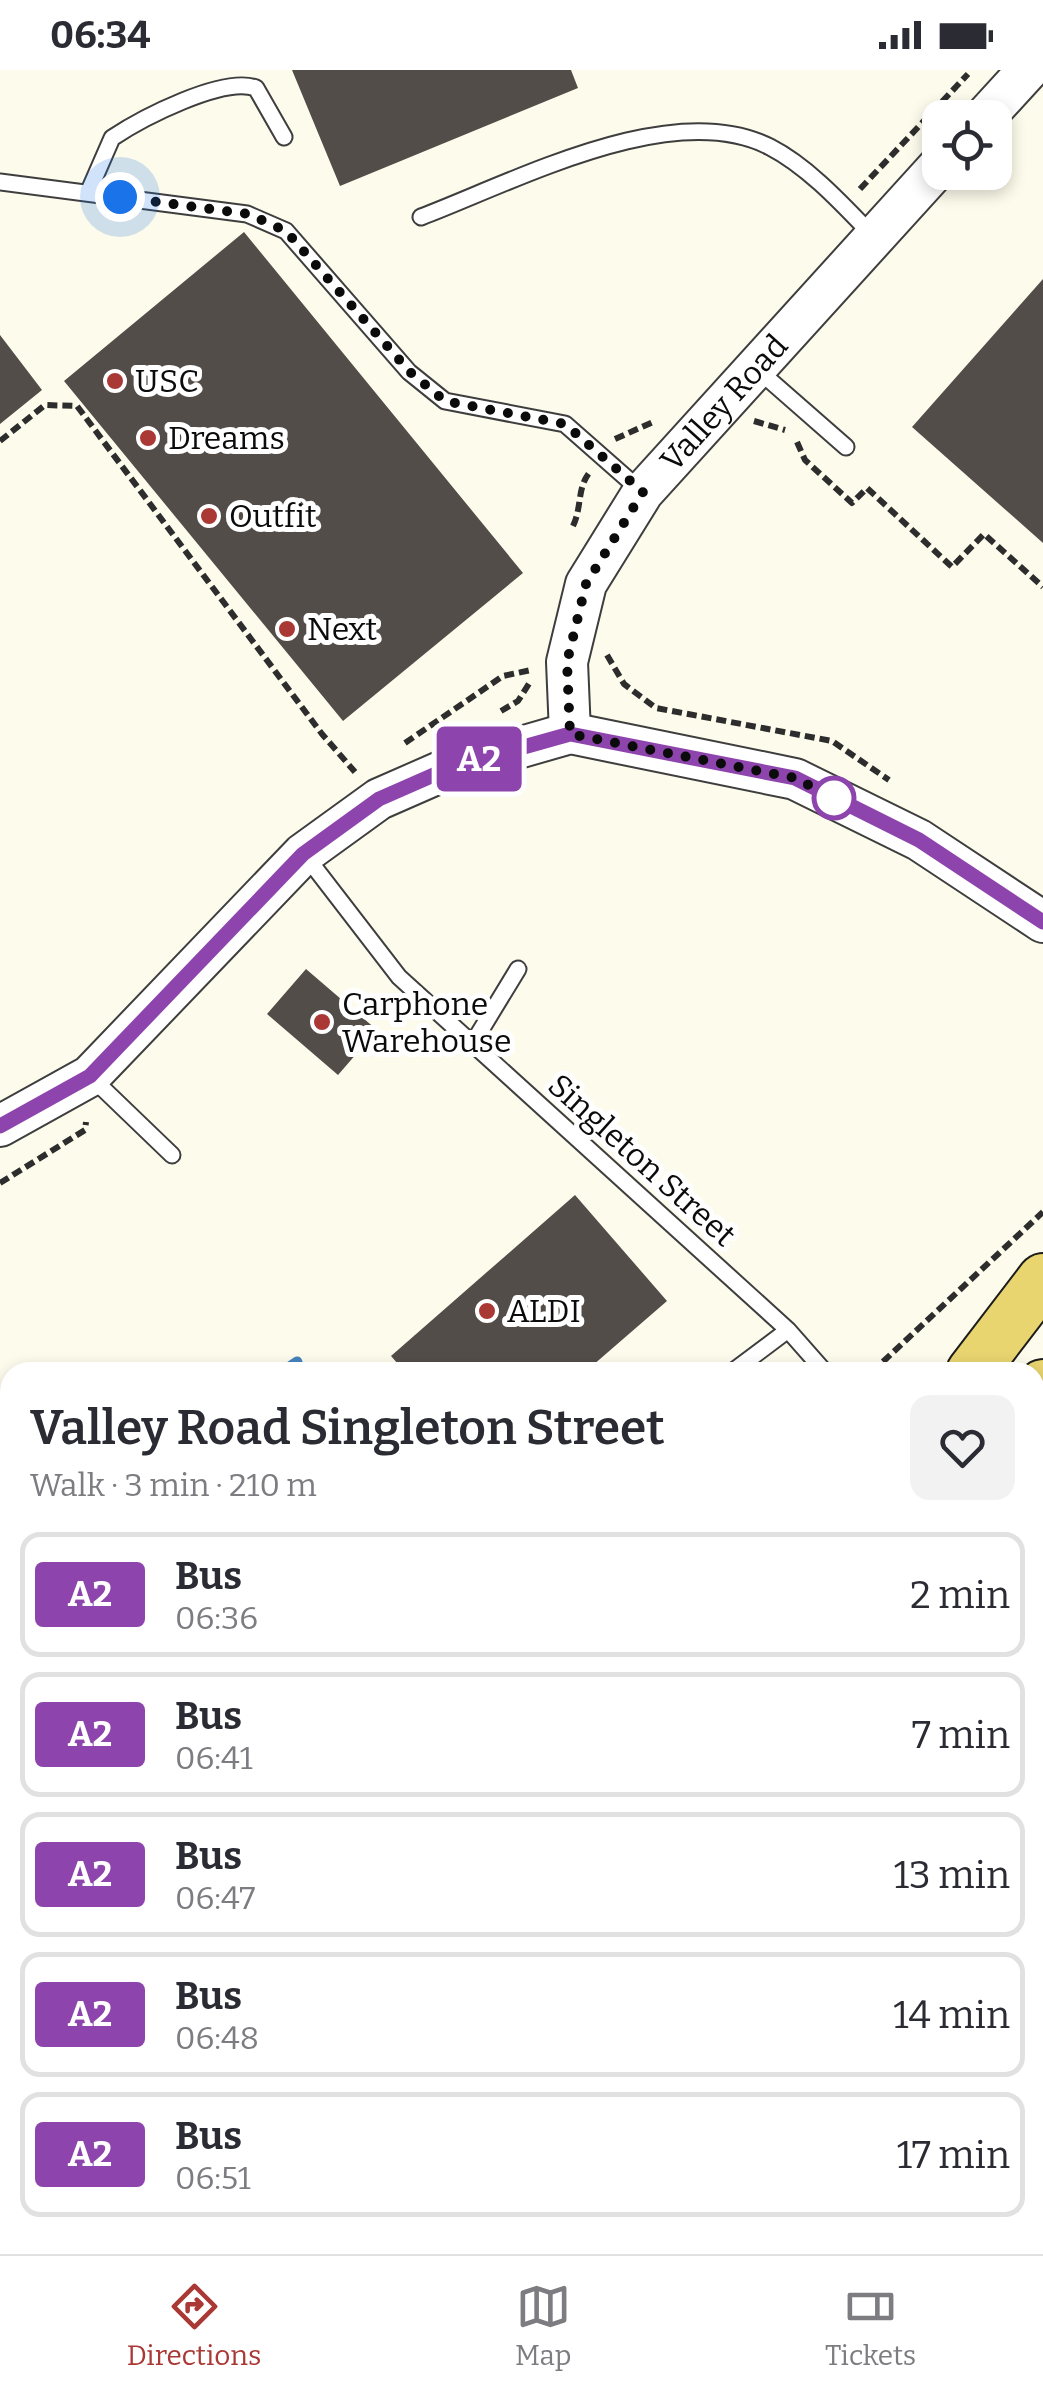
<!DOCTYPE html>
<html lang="en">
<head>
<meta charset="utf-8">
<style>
	body { margin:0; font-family:Bitter,serif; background:#f2f2f3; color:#2b2b33; height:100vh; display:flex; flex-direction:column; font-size:38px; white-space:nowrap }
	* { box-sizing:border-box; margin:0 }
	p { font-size:32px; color:#7c7c81 }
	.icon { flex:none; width:55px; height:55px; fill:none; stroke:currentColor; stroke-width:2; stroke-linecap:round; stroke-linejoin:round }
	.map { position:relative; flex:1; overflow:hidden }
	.sheet { position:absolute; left:0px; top:1292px; width:1045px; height:892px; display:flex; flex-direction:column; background:#fff; border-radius:30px 30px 0 0; box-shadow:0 5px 15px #0003 }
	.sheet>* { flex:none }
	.badge { padding:0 20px; border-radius:8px; font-size:35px; line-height:65px }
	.controls { position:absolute; left:922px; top:30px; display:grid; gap:20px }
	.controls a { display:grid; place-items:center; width:90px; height:90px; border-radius:20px; background:#fff; box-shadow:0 5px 15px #0003; font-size:50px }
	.you { position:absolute; width:50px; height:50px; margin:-25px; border:8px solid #fff; border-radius:50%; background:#1a73e8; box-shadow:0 0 0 15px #1a73e833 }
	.map>.badge { position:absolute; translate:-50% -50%; box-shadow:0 0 0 5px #fff }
	.round { display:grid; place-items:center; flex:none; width:105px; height:105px; border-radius:20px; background:#f2f2f3 }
	.head { display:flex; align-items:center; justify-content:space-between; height:170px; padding:0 30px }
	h1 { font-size:48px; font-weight:600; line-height:75px }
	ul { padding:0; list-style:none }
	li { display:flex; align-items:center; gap:30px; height:125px; margin:0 20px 15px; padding:0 10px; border:5px solid #e1e1e2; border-radius:20px }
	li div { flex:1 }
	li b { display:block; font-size:38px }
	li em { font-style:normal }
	li .badge { min-width:110px; font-weight:700; text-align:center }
	.status { display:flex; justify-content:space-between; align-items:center; height:70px; padding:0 50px; background:#fff; direction:ltr }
	.status svg { height:28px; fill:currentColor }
	.dock { display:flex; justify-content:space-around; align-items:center; height:140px; border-top:2px solid #e1e1e2; background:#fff; font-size:28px; color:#7c7c81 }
	.dock a { display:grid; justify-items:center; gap:5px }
	.dock .selected { color:#aa3834 }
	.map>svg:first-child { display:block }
	.forest { fill:#afd19b }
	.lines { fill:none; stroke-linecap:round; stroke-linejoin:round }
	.stream { stroke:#4683bc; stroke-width:11 }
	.building { fill:#524d49 }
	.service-casing { stroke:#3e3e3e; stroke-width:19 }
	.tertiary-casing { stroke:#3e3e3e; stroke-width:44 }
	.primary-casing { stroke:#1c1c1c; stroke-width:54 }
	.path { stroke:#2d2d2d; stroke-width:6; stroke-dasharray:10 5; stroke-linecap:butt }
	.service { stroke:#fff; stroke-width:15 }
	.tertiary { stroke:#fff; stroke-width:40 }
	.primary { stroke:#e8d570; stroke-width:50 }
	.line-casing { stroke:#fff; stroke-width:22 }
	.line { stroke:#8e44ad; stroke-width:15 }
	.walk { stroke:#0b0b0b; stroke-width:10; stroke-dasharray:0 18 }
	.poi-dot { fill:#aa3834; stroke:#fff; stroke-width:4 }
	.stop-dot { fill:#fff; stroke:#8e44ad; stroke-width:5 }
	.labels { text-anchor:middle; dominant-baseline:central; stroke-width:10; stroke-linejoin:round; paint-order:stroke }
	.poi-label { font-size:32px; fill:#0b0b0b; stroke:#fff; text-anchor:start }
	.street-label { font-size:32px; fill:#0b0b0b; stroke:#fff }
</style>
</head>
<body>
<div class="status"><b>06:34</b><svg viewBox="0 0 49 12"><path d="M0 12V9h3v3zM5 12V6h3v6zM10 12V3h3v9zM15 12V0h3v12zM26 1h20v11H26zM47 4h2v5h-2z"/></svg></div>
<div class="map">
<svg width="1043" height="2184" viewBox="0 0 1043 2184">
	<rect width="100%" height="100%" fill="#fdfbeb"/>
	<path class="forest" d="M 1035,1719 L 1043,1728 L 1043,2019 L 1035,2024 Z
		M 513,2175 L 800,2175 L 786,2184 L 507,2184 Z"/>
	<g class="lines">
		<path class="stream" d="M 282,1302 L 297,1292"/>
	</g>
	<path class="building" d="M 292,0 L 571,0 L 578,18 L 340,116 Z
		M 244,162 L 523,503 L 343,651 L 64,311 Z
		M 1043,209 L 1043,473 L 912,357 Z
		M 0,265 L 42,320 L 0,354 Z
		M 306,899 L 377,960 L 338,1005 L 267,944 Z
		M 575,1125 L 667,1231 L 585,1302 L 405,1302 L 391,1286 Z
		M 10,1589 L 10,1703 L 0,1691 L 0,1597 Z"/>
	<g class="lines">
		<g class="service-casing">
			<path id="service" d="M 0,112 L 247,144 L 286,161 L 409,302 L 445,331 L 565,354 L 640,420
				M 88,123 L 112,68 C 142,48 223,6 256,18 L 284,67
				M 421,147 C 516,111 673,27 770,77 C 809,97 845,137 874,167
				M 758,300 L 846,377
				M 305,785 L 399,907 L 788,1260 L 825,1302
				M 473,973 L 518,899
				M 93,1009 L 172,1085
				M 732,1302 L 788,1260
				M 0,1794 L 10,1808
				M 1035,2070 L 1041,2066
				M 838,2184 L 853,2175"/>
		</g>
		<g class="tertiary-casing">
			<g id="tertiary">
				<path d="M 984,48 L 1028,0"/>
				<path id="s1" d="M 570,663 L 567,592 L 586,514 L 643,422 L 940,95"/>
				<path d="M 0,1056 L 90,1006 L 303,784 L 379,729 L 452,697 L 570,663 L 795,709 L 919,770 L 1043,852"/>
			</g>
		</g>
		<g class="primary-casing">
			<path id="primary" d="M 972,1302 L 1043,1209
				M 1035,1325 L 1043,1315
				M 1035,1406 L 1043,1396
				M 0,2096 L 10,2093
				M 0,2165 L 10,2161
				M 246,2175 L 249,2184
				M 326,2184 L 332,2175
				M 461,2184 L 468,2175"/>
		</g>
		<path class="path" d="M 860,119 L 968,4
			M 754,351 L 785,360
			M 615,369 L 653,352
			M 0,371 L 45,335 L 77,336 L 322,664 L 355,702
			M 797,372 L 805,390 L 852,433 L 867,418 L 952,497 L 984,464 L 1043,517
			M 573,456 C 582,437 577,419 589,403
			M 607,585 L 624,614 L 656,638 L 832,671 L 889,710
			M 501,641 L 518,631 L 530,612
			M 405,673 L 503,606 L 531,600
			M 0,1113 L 85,1060 L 86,1052
			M 872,1302 L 1043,1142
			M 0,2002 L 10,1993"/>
		<use href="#service" class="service"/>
		<use href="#tertiary" class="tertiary"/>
		<use href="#primary" class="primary"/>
	</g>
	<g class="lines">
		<g class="line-casing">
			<path id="line" d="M 0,1056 L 90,1006 L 303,784 L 379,729 L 452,697 L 570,664 L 795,708 L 919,770 L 1043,852"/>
		</g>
		<use href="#line" class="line"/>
		<path class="walk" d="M 120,127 L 248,144 L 286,161 L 410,302 L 445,331 L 565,354 L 643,422 L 586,514 L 567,592 L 570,664 L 795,708 L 834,728"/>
	</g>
	<g class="poi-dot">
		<circle cx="115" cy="311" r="10"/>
		<circle cx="148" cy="368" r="10"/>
		<circle cx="209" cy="446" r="10"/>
		<circle cx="287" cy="559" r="10"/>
		<circle cx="322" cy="952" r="10"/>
		<circle cx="487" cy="1241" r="10"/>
	</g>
	<circle class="stop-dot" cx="834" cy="728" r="20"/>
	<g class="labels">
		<g class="poi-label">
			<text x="135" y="311">USC</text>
			<text x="168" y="368">Dreams</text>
			<text x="229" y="446">Outfit</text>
			<text x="307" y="559">Next</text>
			<text x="342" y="934">Carphone<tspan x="342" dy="37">Warehouse</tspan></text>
			<text x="507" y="1241">ALDI</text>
		</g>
		<g class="street-label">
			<text stroke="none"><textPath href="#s1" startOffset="380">Valley Road</textPath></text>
			<text transform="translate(642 1090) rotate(42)">Singleton Street</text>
		</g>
	</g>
</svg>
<div class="controls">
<a><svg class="icon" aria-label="locate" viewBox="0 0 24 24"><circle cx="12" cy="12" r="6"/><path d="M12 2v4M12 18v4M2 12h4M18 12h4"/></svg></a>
</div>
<div class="you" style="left:120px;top:127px"></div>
<b class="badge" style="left:479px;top:689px;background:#8e44ad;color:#fff">A2</b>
<section class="sheet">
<div class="head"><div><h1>Valley Road Singleton Street</h1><p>Walk · 3 min · 210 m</p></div><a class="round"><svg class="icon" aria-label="heart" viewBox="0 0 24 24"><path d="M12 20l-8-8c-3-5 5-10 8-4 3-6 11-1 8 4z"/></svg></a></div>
<ul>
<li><span class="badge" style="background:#8e44ad;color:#fff">A2</span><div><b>Bus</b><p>06:36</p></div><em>2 min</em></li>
<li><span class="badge" style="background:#8e44ad;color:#fff">A2</span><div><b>Bus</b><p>06:41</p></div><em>7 min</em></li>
<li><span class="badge" style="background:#8e44ad;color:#fff">A2</span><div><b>Bus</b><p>06:47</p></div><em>13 min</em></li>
<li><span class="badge" style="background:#8e44ad;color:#fff">A2</span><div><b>Bus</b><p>06:48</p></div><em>14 min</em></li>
<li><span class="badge" style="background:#8e44ad;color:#fff">A2</span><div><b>Bus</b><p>06:51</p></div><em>17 min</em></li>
</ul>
</section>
</div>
<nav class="dock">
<a class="selected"><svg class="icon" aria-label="directions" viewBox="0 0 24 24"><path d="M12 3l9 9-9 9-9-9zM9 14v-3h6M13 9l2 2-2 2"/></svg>Directions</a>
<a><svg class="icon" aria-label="map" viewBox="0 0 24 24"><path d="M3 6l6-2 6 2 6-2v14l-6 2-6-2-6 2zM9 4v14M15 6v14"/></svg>Map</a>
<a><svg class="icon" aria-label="tickets" viewBox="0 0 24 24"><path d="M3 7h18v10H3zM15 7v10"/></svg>Tickets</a>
</nav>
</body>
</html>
